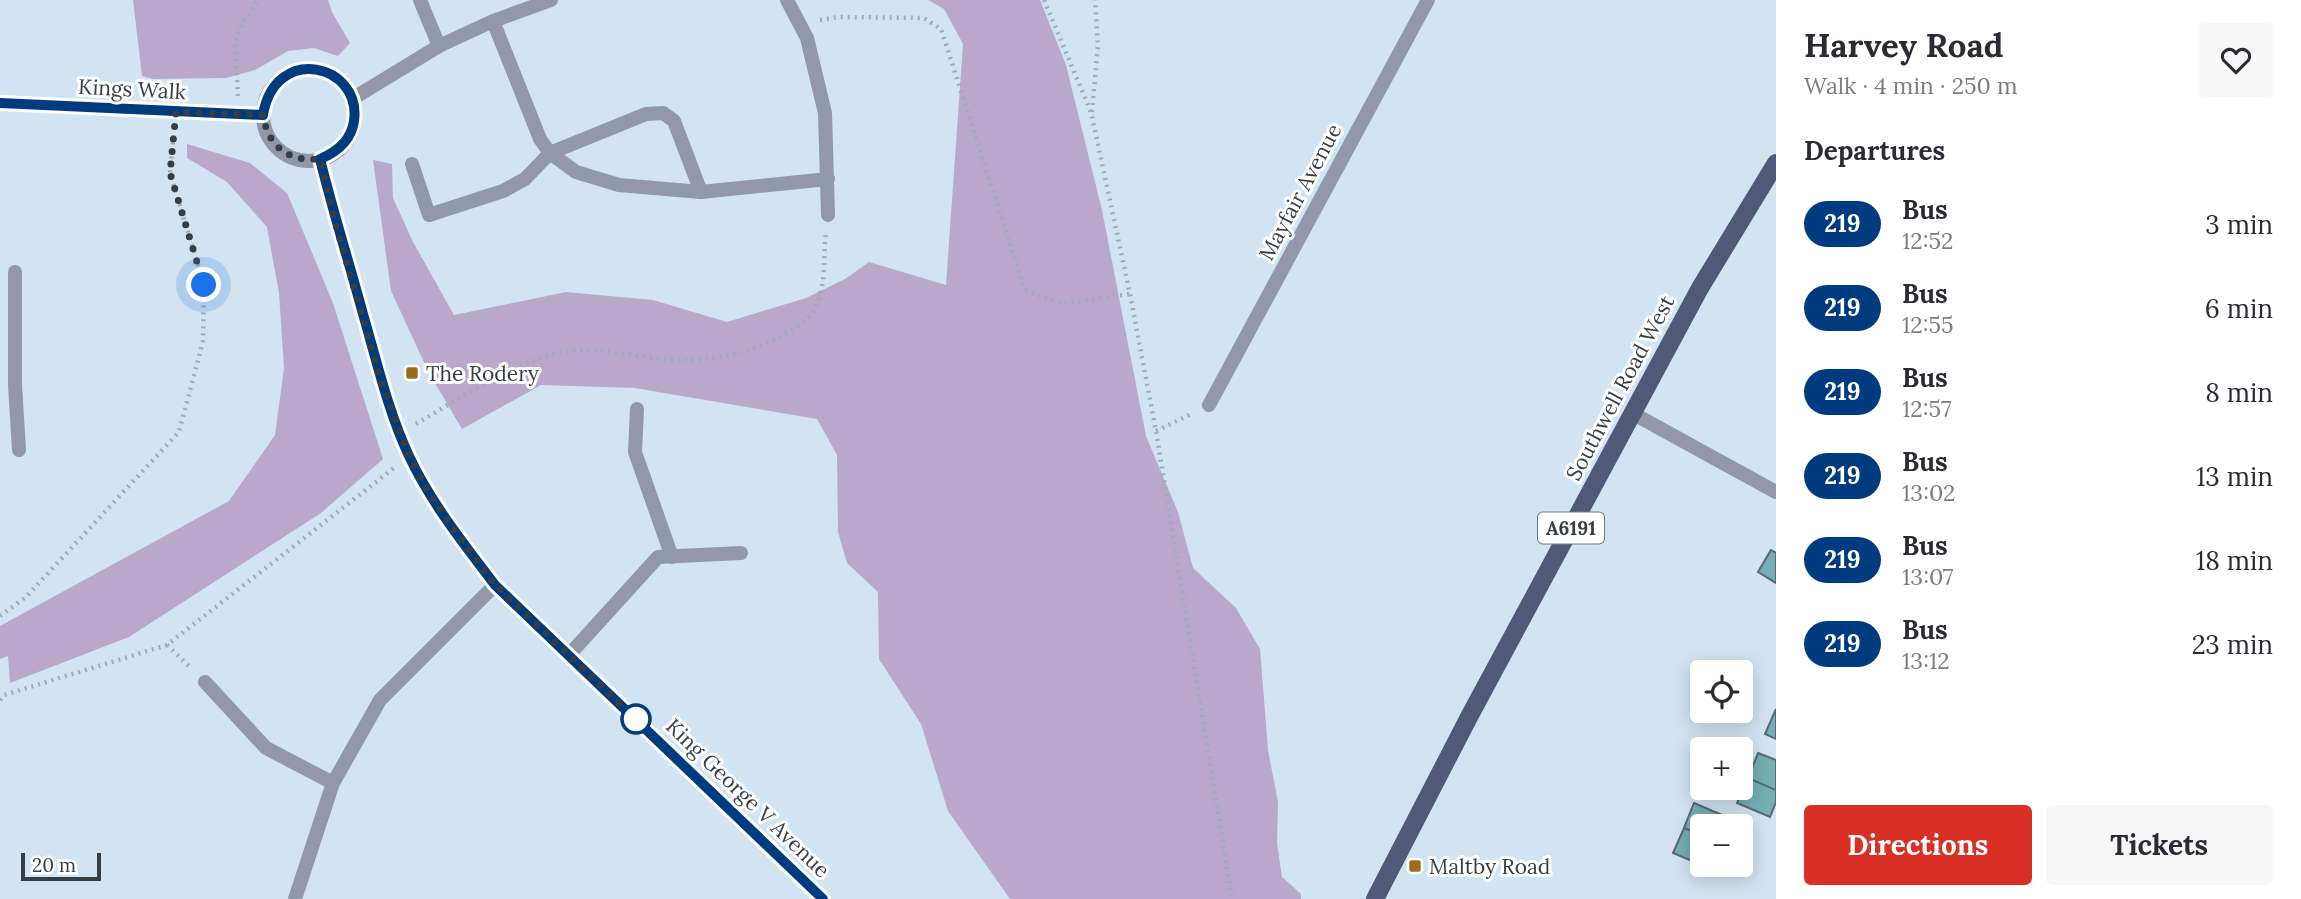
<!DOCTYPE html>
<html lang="en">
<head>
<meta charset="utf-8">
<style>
	body { margin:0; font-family:Lora,serif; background:#f7f7f7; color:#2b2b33; height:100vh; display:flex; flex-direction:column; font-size:26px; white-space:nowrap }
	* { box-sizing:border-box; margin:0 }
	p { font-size:23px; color:#7c7c81 }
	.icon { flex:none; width:38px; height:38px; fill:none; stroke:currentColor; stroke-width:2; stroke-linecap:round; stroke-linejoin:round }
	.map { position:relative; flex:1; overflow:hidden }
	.panel { display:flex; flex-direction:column; background:#fff; width:525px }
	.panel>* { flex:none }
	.badge { padding:0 14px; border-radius:23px; font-size:24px; line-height:46px }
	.controls { position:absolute; left:1690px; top:660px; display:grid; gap:14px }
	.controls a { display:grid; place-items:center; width:63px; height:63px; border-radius:7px; background:#fff; box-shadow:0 4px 18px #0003; font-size:35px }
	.scale { position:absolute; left:21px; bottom:18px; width:80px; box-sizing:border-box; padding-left:7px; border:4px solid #363e43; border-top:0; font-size:19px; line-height:24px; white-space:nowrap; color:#363e43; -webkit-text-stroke:5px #fff; paint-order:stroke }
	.you { position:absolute; width:35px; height:35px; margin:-18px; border:5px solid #fff; border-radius:50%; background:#1a73e8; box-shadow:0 0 0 10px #1a73e833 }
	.map>.badge { position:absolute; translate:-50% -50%; box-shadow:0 0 0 4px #fff }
	h2 { padding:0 28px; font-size:26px; line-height:63px }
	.round { display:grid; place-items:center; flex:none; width:74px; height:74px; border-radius:7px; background:#f7f7f7 }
	.summary { display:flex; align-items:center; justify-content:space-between; height:119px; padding:0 28px }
	h1 { font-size:33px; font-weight:700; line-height:52px }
	.button { display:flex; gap:14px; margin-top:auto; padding:14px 28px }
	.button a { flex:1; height:80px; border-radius:7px; background:#d93025; color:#fff; font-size:28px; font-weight:700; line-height:80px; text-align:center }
	.button a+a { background:#f7f7f7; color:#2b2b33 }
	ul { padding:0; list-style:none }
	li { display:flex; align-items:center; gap:21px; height:84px; padding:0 28px }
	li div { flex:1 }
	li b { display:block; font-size:26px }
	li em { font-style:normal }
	li .badge { min-width:77px; font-weight:700; text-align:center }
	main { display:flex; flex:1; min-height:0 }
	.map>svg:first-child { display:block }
	.green { fill:#b9a8cc }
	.building { fill:#75aeb6; stroke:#566c70; stroke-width:2 }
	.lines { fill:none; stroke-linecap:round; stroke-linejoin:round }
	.path { stroke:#9dacb7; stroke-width:4.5; stroke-dasharray:2 5; stroke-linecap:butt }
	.lane { stroke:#9297a9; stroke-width:14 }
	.street { stroke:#9297a9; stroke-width:14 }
	.primary { stroke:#515978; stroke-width:18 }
	.line-casing { stroke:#fff; stroke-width:16 }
	.line { stroke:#003b80; stroke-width:10 }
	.walk { stroke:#363e43; stroke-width:7; stroke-dasharray:0 12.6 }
	.poi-dot { fill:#9b6e1e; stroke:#fff; stroke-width:2.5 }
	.stop-dot { fill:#fff; stroke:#003b80; stroke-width:3.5 }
	.labels { text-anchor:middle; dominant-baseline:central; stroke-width:6; stroke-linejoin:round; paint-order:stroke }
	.shield { fill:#fff; stroke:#72787b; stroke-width:2 }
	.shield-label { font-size:19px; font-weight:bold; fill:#363e43 }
	.street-label { font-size:21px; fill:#363e43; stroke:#fff }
	.poi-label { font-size:21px; fill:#363e43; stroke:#fff; text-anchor:start }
</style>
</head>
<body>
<main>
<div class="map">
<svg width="1776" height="899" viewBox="0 0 1776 899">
	<rect width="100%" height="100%" fill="#d2e4f2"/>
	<path class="green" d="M 133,0 L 328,0 L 332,12 L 350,43 L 338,56 L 314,48 L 288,51 L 255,70 L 226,78 L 153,79 L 142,76 Z
		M 928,0 L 1040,0 L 1066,65 L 1102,210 L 1146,436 L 1178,512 L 1193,568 L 1236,608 L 1260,649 L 1268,750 L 1278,802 L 1277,843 L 1282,877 L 1301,894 L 1301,899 L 1010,899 L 948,811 L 921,724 L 879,659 L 878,592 L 847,563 L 838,532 L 837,455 L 817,419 L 635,388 L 541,385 L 462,429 L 429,373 L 391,291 L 373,160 L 392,164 L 393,198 L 413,242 L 454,315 L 566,292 L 653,300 L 727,322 L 806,298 L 845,279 L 869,262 L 946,285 L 963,44 L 944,9 Z
		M 187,144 L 250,163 L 287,193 L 333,303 L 383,459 L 321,513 L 129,637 L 10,683 L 8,656 L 0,659 L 0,626 L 229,501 L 275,435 L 284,368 L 279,293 L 267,227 L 227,182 L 187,158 Z"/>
	<path class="building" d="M 1771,550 L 1776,553 L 1776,583 L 1758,572 Z
		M 1776,709 L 1776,739 L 1765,734 Z
		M 1758,753 L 1776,760 L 1776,790 L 1748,778 Z
		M 1748,778 L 1776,790 L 1776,802 L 1770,817 L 1737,803 Z
		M 1694,803 L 1727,817 L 1723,826 L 1703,826 L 1703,836 L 1684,828 Z
		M 1684,828 L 1703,836 L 1703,864 L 1707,864 L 1706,867 L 1673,853 Z"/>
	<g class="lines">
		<path class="path" d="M 1044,0 L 1091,112 L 1130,294 L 1156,431 L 1232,899
			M 820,20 L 839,17 L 924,18 L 941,29 L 1025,290 L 1062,304 L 1130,294
			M 238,96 L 235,45 L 238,31 L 258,0
			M 1092,112 L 1098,45 L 1095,0
			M 416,424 C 463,397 508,363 563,352 C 596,346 630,356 663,359 C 703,363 745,356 781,336 C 791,331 808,320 814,310 C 827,287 823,257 826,232
			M 1156,431 L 1193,413
			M 0,616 L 26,597 L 179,432 L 203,341 L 204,285 L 170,173 L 174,131
			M 167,645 L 192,669
			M 0,700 L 4,695 L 167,645 L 394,468"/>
		<path class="lane" d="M 420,0 L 439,46
			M 412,164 L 429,215 L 503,191 L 525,179 L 550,153 L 646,114 L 663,113 L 674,121 L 701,192
			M 637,409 L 635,452 L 672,557"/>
		<path class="street" d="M 787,0 L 807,38 L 825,113 L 828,215
			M 493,21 L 540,139 L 550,153 L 576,172 L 619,185 L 701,192 L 828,179
			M263 115a46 46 0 1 1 92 0a46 46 0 1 1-92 0Z
			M 352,99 L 439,46 L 493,21 L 551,0
			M 0,103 L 263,115
			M 320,159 C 333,211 349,262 363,314 C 376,362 388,411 409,456 C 430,503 464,544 495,585 L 823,899
			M 15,272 L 15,385 L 19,450
			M 1209,405 L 1428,0
			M 1632,413 L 1776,492
			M 569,655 L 658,557 L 741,553
			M 205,682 L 266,748 L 333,783
			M 295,899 L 333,783 L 380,700 L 495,585"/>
		<path class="primary" d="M 1375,899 L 1469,717 L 1700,288 L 1776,163"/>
	</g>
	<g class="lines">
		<g class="line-casing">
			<path id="line" d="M 0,103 L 263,115 C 275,43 362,64 354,121 C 351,141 337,152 320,159 C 333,212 349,262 363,314 C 377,362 388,411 409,456 C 431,503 464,544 495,585 L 823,899"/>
		</g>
		<use href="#line" class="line"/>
		<path class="walk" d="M 204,285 L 170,173 L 176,112 L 263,115 C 268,147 289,162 320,159 L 335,222 L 382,384 L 409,456 L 427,490 L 459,537 L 495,585 L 636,719"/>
	</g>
	<g class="poi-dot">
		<rect x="405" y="366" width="14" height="14" rx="3.5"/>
		<rect x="1408" y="859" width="14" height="14" rx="3.5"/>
	</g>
	<circle class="stop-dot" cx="636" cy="719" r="14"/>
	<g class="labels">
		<rect class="shield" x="1538" y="512.5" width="66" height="31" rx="5"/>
		<g class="shield-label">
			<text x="1571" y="528">A6191</text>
		</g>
		<g class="street-label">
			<text transform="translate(132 89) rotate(3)">Kings Walk</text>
			<text transform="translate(1300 192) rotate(-62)">Mayfair Avenue</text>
			<text transform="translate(1620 388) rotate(-62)">Southwell Road West</text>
			<text transform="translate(748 798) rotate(44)">King George V Avenue</text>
		</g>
		<g class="poi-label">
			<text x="426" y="373">The Rodery</text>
			<text x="1429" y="866">Maltby Road</text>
		</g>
	</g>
</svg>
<div class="controls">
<a><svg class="icon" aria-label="locate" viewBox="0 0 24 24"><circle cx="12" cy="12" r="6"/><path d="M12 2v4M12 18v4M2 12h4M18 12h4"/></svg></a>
<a>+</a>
<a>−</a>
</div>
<div class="scale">20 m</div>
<div class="you" style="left:204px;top:285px"></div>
</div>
<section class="panel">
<div class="summary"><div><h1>Harvey Road</h1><p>Walk · 4 min · 250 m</p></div><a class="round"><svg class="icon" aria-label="heart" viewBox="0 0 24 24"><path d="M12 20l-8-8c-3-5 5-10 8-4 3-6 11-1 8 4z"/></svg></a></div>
<h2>Departures</h2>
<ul>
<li><span class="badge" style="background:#003b80;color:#fff">219</span><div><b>Bus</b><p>12:52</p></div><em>3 min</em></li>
<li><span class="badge" style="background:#003b80;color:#fff">219</span><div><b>Bus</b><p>12:55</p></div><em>6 min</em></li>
<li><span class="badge" style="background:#003b80;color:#fff">219</span><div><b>Bus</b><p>12:57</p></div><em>8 min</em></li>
<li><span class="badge" style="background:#003b80;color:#fff">219</span><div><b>Bus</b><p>13:02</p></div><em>13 min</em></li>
<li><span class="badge" style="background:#003b80;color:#fff">219</span><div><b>Bus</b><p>13:07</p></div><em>18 min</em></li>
<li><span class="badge" style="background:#003b80;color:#fff">219</span><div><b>Bus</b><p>13:12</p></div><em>23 min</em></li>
</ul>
<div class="button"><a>Directions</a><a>Tickets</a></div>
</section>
</main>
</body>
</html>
